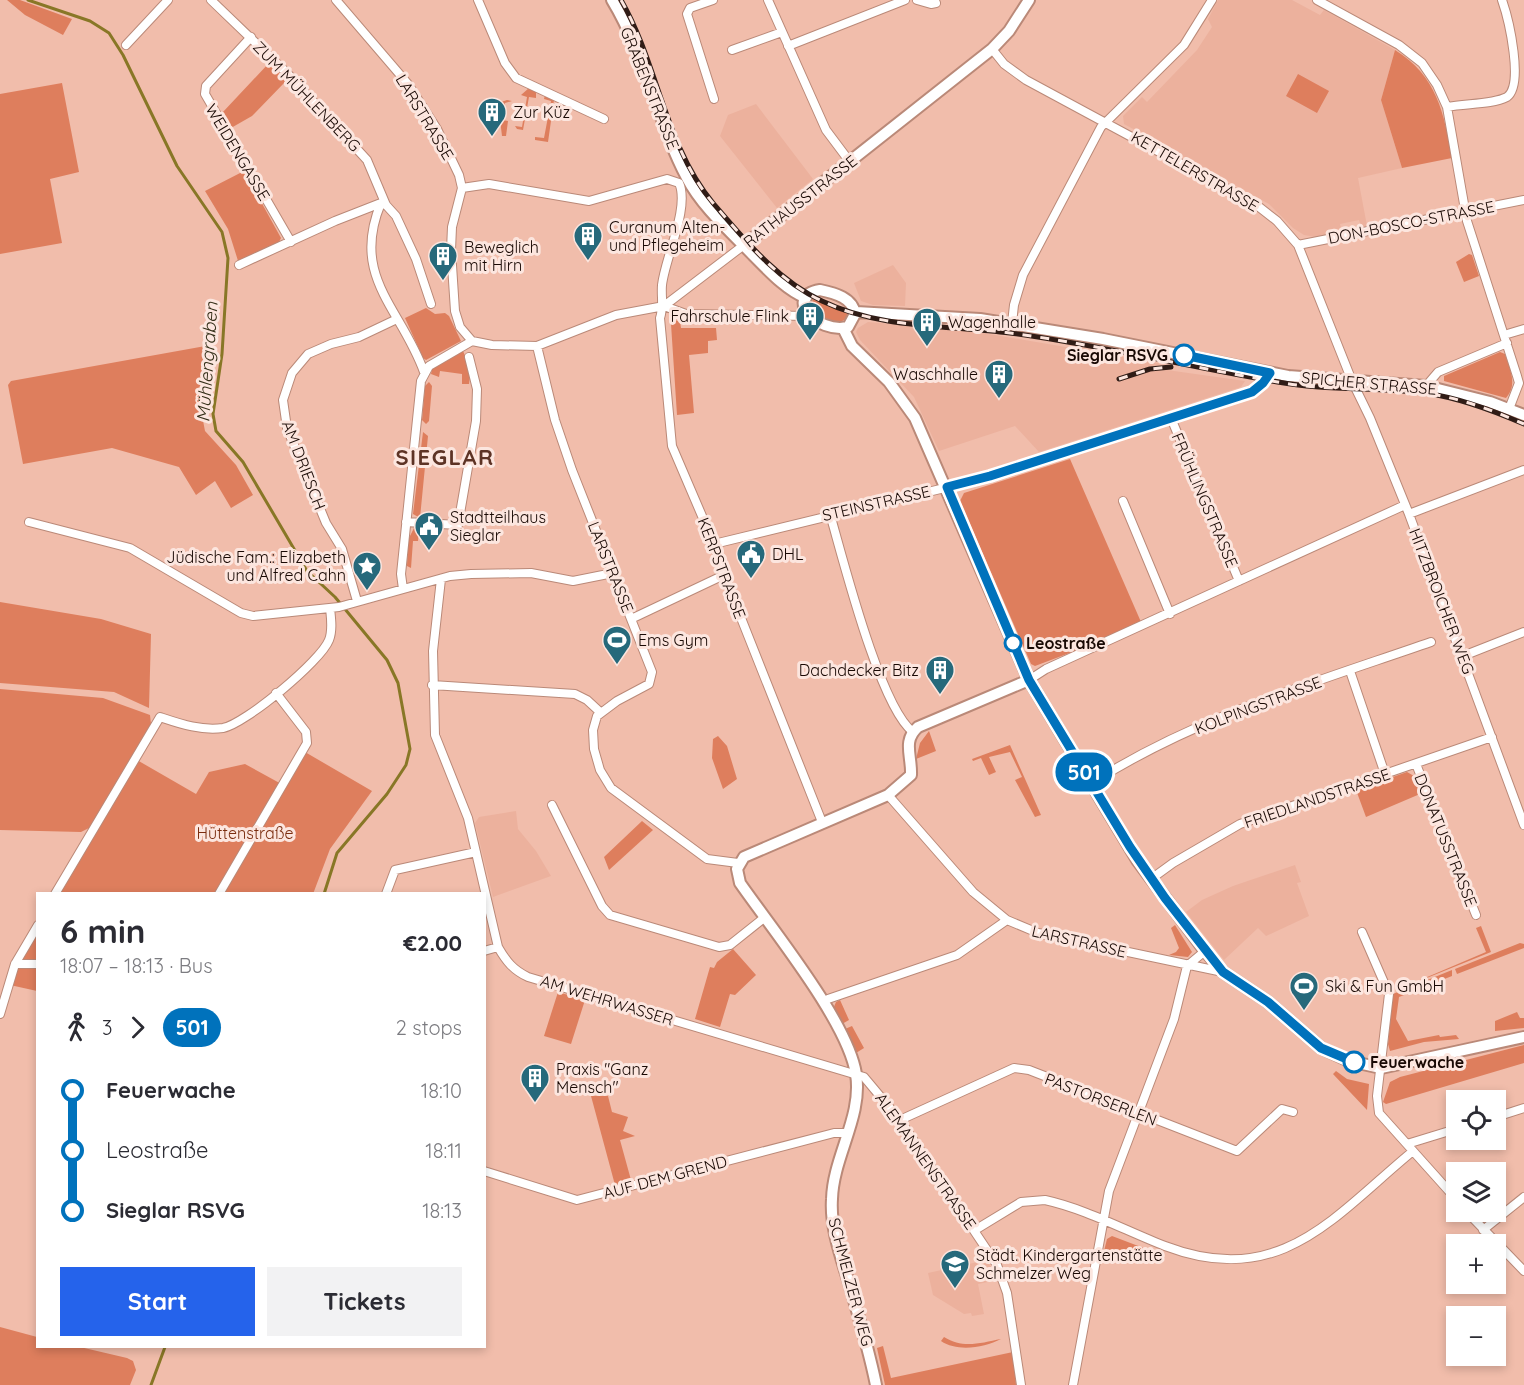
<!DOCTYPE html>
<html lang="en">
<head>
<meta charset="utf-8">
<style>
	body { margin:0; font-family:Quicksand,sans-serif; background:#f2f2f3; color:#2b2b33; height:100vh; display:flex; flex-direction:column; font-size:22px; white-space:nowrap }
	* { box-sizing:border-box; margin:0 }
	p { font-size:20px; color:#7c7c81 }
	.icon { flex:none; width:33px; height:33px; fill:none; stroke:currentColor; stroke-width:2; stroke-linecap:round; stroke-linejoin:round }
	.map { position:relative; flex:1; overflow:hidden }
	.panel { position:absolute; left:36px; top:892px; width:450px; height:456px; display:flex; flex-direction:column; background:#fff; border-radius:0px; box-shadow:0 3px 9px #0003 }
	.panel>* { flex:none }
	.badge { padding:0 12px; border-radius:20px; font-size:21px; line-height:39px }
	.fabs { position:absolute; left:1446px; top:1090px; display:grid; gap:12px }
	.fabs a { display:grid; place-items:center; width:60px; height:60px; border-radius:0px; background:#fff; box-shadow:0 3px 9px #0003; font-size:30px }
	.map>.badge { position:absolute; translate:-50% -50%; box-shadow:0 0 0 3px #fff }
	.legs { display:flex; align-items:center; gap:9px; height:66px; padding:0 24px; font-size:20px }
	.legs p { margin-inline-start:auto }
	.summary { display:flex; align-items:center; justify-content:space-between; height:102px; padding:0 24px }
	h1 { font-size:33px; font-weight:700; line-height:45px }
	.action { display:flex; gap:12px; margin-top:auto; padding:12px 24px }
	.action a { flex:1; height:69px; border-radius:0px; background:#2563eb; color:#fff; font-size:24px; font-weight:700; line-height:69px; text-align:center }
	.action a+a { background:#f2f2f3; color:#2b2b33 }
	ul { padding:0 24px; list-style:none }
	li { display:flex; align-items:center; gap:21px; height:60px; font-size:22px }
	li i { display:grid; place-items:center; width:9px; height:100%; margin:0 8px; background:currentColor }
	li i::after { content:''; width:15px; height:15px; margin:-8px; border:4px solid; border-radius:50%; background:#fff }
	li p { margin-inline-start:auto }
	li:first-child i { background:linear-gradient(#0000 50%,currentColor 0) }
	li:last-child i { background:linear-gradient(currentColor 50%,#0000 0) }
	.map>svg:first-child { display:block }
	.built { fill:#ecb19d }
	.green { fill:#de7e5d }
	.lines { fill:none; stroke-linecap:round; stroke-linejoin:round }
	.stream { stroke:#887726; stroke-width:3 }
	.street-casing { stroke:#ba8978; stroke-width:10 }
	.secondary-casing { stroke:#ba8978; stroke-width:14 }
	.street { stroke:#fff; stroke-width:8 }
	.secondary { stroke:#fff; stroke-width:10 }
	.rail-casing { stroke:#301c16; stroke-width:5 }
	.rail { stroke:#fce6df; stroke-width:3; stroke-dasharray:9; stroke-linecap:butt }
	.line-1-casing { stroke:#fff; stroke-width:14 }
	.line-1 { stroke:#0072bc; stroke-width:9 }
	.stop-1-dot { fill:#fff; stroke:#0072bc; stroke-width:3 }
	.labels { text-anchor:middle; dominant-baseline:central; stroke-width:6; stroke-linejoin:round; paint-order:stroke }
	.street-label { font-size:16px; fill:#190904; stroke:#fce6df }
	.poi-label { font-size:16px; fill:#190904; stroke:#fce6df; text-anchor:start }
	.stop-label { font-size:16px; font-weight:bold; fill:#190904; stroke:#fce6df; text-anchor:start }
	.park-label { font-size:16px; fill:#7b2d0f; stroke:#fce6df }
	.water-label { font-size:18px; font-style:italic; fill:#342f18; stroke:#fce6df }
	.district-label { font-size:22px; font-weight:bold; letter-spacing:1.5px; fill:#5d3325; stroke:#fce6df }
</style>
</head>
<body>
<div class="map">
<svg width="1524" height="1385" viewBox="0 0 1524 1385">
	<rect width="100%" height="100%" fill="#f1bdab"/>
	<path class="built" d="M 1218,0 L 1292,0 L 1320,15 L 1324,10 L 1395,50 L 1381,100 L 1402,168 L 1358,178 L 1367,226 L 1361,227 L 1359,220 L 1340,224 L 1342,231 L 1316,237 L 1304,235 L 1293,228 L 1269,204 L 1124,124 L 1123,116 L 1142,97 L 1147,102 L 1197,50 L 1212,27 L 1208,19 Z
		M 756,104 L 813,179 L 777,208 L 720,136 L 728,115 Z
		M 893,265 L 906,283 L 905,306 L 873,305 L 861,301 L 854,283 Z
		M 868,322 L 966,330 L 1158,363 L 1167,370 L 1245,381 L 1241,387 L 1039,452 L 1015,426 L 939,451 L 914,397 L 860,340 L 856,332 L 858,328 Z
		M 516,811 L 518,829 L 536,851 L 551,876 L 493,897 L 475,823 L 479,817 Z
		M 1295,865 L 1301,882 L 1297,883 L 1309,916 L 1266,936 L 1258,928 L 1224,960 L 1186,912 L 1202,900 L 1233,886 Z
		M 987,1260 L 998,1280 L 978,1284 L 984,1314 L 972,1316 L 971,1313 L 964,1314 L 933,1295 L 928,1273 Z"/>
	<path class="green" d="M 7,0 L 20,0 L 72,19 L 63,35 L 25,15 Z
		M 1395,50 C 1437,76 1444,113 1452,158 L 1402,168 L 1381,100 Z
		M 269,63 L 286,81 L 252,116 L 231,128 L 222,113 Z
		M 1298,74 L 1329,91 L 1317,113 L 1286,96 Z
		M 62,83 L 79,172 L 50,179 L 62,243 L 0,254 L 0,94 Z
		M 529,88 L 536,91 L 536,98 L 529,97 L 523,130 L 517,129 L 515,126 L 522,127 L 527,97 L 521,95 Z
		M 545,95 L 554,100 L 548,142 L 535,140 L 535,137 L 544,138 L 551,101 L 544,99 Z
		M 507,100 L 512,101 L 505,103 L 502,120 L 508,121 L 506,136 L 502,136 L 498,103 Z
		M 244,171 L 281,238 L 278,244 L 239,264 L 228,229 L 205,191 Z
		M 1469,254 L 1472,255 L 1479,276 L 1464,282 L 1456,262 Z
		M 813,299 L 849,314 C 842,329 827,318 815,314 L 811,305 Z
		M 426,308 L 435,314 L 445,313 L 449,316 L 461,341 L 426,360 L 423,358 L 405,318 Z
		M 673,320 L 680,321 L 681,328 L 716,328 L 717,340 L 708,341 L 708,353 L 689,355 L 694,413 L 677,415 L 671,324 Z
		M 211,345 L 213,347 L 211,379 L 201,410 L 205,431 L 236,465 L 253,495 L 231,508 L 215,481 L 196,495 L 179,467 L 112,448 L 23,464 L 8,385 L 11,381 Z
		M 463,351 L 471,369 L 469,384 L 462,384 L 462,374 L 440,371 L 439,377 L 431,374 L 432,369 Z
		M 1500,352 L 1505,354 C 1510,369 1518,385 1506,398 L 1444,381 L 1444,376 Z
		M 429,382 L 432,386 L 429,421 L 426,424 L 422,420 L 425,386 Z
		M 423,432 L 428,436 L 420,518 L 413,514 Z
		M 1070,459 L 1141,622 L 1088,646 L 1035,666 L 1031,664 L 960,501 L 964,493 Z
		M 414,528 L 419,528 L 418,541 L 413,541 L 411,568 L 407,566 L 408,540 Z
		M 0,602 L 101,619 L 151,634 L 149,708 L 114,692 L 0,683 Z
		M 0,689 L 103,698 L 150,715 L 151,724 L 91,827 L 81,832 L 0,830 Z
		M 929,731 L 936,751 L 916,759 L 920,743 Z
		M 718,736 L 727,746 L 737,779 L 723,789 L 712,758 L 713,739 Z
		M 1010,745 L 1041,815 L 1035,817 L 1015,780 L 1022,777 L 1010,752 L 989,757 L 996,772 L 989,775 L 981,758 L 973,761 L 972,759 Z
		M 305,752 L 372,791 L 330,849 L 313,894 L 58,894 L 137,760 L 196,794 L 209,772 L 245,764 L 285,786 Z
		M 1407,772 L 1414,776 L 1420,794 L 1366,817 L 1356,790 Z
		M 642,821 L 653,830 L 609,870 L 604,857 Z
		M 1175,925 L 1192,952 L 1188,957 L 1169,955 L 1176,952 L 1179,948 L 1171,928 Z
		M 1481,926 L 1491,952 L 1392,992 L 1486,952 L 1476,928 Z
		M 37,929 L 37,991 L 10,985 L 24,951 Z
		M 1520,943 L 1524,944 L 1524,948 L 1457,974 L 1455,969 Z
		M 733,949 L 756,975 L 735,995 L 730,994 L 720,1027 L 695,1019 L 710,967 L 714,968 L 717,962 Z
		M 1452,970 L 1452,976 L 1399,997 L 1396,1019 L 1408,1041 L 1439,1035 L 1440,1037 L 1456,1035 L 1459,1039 L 1424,1042 L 1390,1051 L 1388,1044 L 1393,994 Z
		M 558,992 L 585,1000 L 571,1044 L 544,1036 Z
		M 840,1000 L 849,1020 L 842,1024 L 833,1009 L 836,1002 Z
		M 1517,1012 L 1520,1018 L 1524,1018 L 1524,1028 L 1495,1031 L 1495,1021 Z
		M 852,1026 L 864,1048 L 856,1053 L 845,1029 Z
		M 1524,1045 L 1524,1063 L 1386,1104 L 1383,1102 L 1390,1082 L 1400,1077 Z
		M 1336,1071 L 1347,1079 L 1369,1084 L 1367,1110 L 1333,1074 Z
		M 591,1096 L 608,1096 L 612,1112 L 628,1117 L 623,1131 L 635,1136 L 620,1140 L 631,1180 L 615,1185 Z
		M 1112,1236 L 1162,1255 L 1159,1261 L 1104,1251 L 1107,1239 Z
		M 0,1327 L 37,1337 L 38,1347 L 80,1347 L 127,1358 L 133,1361 L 136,1370 L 130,1385 L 0,1385 Z
		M 944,1337 C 963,1349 980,1343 1001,1339 C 984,1348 957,1352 941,1341 Z
		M 883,1346 L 891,1378 L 1013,1352 L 1016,1385 L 885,1385 L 877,1348 Z"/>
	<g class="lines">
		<path class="stream" d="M 28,0 L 90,21 L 109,33 L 123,55 L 177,166 L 222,232 L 228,258 L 222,354 L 213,414 L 216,431 L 243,462 L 307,571 L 335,597 L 387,660 L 398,683 L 410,749 L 406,765 L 387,794 L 337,853 L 324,894
			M 151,1385 L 165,1347"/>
		<g class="street-casing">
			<path id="street" d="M 211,0 L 287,73 L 367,160 L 386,205 L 396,216 L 416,259 L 431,304
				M 336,0 L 408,84 L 437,129 L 459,175 L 462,188 L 452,227 L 451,250 L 455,311 L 460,327 L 472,341 L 492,345 L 537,346 L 616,315 L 664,306 L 744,245
				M 478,0 L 505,63 L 516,78 L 604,119
				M 713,0 L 690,8 L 687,14 L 714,99
				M 768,0 L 826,130 L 850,162
				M 917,0 L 931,4 L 936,3
				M 1317,0 L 1399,45 L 1422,63 L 1437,85 L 1447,107 L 1467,221 L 1517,376 L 1519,383 L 1509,409
				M 251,37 L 206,86 L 205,94 L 291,242
				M 126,45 L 168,0
				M 788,46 L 905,0
				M 992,49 L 1004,64 L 1026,80 L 1254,203 L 1277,221 L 1298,245 L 1352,381 L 1370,418 L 1409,514 L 1524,825
				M 732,50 L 782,32
				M 1447,107 C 1465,103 1491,105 1507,97 C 1524,85 1509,20 1502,0
				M 462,188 L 489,184 L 589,201 L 667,179 L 679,183 C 690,207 665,258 662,285 C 661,297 664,306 660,318 L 672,446 L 714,544 L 724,575 L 822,822
				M 386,205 L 381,203 C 350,277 401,308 424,372
				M 1298,245 L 1524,200
				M 239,265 L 335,221 L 381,203
				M 664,306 L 686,314 L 808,316
				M 1012,323 L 1014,305 L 1023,275 L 1101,127 L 1184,45 L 1212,0
				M 1504,335 L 1524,329
				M 537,346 L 555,420 L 572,470 L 652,672 L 649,684 L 617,701 L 597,716 L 593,730 L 594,749 L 600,770 L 611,788 L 707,859 L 738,863
				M 1426,386 L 1438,372 L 1507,343
				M 1171,418 L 1239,581
				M 1123,501 L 1170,614
				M 830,514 C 843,559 880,707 913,732
				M 1409,514 L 1524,470
				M 29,522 L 130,548 L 241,613 L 253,616 L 339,607 L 450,576 L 471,574 L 531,573 L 573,581 L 613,573
				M 406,522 L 458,525 L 476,421 L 477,389 L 469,357
				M 714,544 L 961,484 L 1252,392 L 1263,383 L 1270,373
				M 441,579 L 433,651 L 435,735 L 468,818 L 498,947 C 506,961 513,970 528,977 L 864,1077 L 900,1120 L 997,1265 L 1007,1293 L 1021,1385
				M 403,589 L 401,574 L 421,381 L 429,366 L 472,341
				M 357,601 L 342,549 L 326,523 L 287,428 L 283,400 L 292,373 L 308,354 L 331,344 L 359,337 L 397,319
				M 631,619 L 724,575
				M 1463,656 L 1524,632
				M 1350,671 L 1385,774
				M 1029,680 L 1046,669 L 1405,505
				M 432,685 L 575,694 L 587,700 L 600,712
				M 1416,764 L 1476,915
				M 1092,783 C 1195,717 1316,682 1431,642
				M 888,795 L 973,892 L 1007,920 L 1038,933 L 1223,972
				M 552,805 L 602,906 L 610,915 L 719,947 L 730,945 L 764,918
				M 1151,879 L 1173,863 L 1240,824 L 1492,737
				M 55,894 L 160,717 C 181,724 201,731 223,728 C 245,724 321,661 329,640 C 333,630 331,618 330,608
				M 219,894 L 307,743 L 306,732 L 276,693
				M 386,894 L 395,870 L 476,852
				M 1362,932 L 1389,994 L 1377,1096 L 1379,1113 L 1456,1199
				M 484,951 L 498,947
				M 15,964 L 38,964
				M 1187,966 L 1205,951
				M 828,999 L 957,955 L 1007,920
				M 0,1014 L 15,964 L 38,925
				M 1496,1117 L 1524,1108
				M 900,1120 L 1014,1068 L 1029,1070 L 1237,1151 L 1282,1109 L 1293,1112
				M 1407,1144 L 1456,1129
				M 484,1171 L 577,1200 L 834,1133 L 848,1133
				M 1467,1212 L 1524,1271
				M 975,1230 L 1021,1202 L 1045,1200 C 1086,1209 1126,1231 1165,1246 C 1281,1290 1334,1216 1413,1151
				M 1483,1230 L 1524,1197
				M 1073,1385 L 1109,1191 L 1174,1019 L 1187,966"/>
		</g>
		<g class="secondary-casing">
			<path id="secondary" d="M 612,0 C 646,56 657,121 687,178 C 702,207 731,232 753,255 C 769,271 785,289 806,298
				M 744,245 L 992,49 L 1009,31 L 1029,0
				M 820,290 C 835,293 853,298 855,314 L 848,327 C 816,334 783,296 820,290 Z
				M 856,312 L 980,319 L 1103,339 L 1288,376 L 1426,386 L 1490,402 L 1524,415
				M 843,328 L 852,346 L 889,382 L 915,418 L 1029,680 L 1137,860 L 1205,951 L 1223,972 L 1268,1002 L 1321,1048 L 1349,1061 L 1381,1068 L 1524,1037
				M 876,1385 C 869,1350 859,1317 849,1283 C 841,1257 830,1227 832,1199 C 833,1157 863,1116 856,1074 C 848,1022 772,929 740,883 L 737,869 L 744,857 L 888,795 L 911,775 C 912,756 902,741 918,727 L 1029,680"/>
		</g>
		<use href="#street" class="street"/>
		<use href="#secondary" class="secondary"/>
		<g class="rail-casing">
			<path id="rail" d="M 621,0 C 658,64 665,146 713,203 C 745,240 777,280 822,301 C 880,329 947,325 1010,333 C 1101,345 1192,368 1284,383 C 1330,391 1378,387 1425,393 C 1460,398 1492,410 1524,424
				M 1119,379 L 1150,369 L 1171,367"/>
		</g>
		<use href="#rail" class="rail"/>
	</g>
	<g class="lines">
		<g class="line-1-casing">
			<path id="line-1" d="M 1184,355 L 1270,373 L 1263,383 L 1252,392 L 990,476 L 947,487 L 1029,680 L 1130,847 L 1165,898 L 1223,972 L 1268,1002 L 1321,1048 L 1354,1062"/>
		</g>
		<use href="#line-1" class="line-1"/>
	</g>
	<defs>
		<g id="building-pin" transform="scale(1.5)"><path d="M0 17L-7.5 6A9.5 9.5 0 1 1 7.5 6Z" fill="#26697b" stroke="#fce6df"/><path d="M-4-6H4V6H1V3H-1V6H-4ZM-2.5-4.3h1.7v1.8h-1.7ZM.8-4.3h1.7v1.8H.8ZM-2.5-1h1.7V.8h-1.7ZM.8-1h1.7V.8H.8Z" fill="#fff"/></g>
		<g id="civic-pin" transform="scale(1.5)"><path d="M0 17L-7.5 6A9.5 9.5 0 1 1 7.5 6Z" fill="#26697b" stroke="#fce6df"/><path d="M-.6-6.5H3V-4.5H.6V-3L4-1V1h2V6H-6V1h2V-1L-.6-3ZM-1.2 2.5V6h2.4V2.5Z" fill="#fff"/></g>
		<g id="sight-pin" transform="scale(1.5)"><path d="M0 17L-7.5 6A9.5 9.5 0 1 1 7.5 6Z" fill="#26697b" stroke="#fce6df"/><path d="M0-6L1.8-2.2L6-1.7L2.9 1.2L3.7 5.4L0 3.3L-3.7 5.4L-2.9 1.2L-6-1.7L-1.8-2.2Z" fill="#fff"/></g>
		<g id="stadium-pin" transform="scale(1.5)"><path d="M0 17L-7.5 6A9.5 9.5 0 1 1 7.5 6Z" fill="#26697b" stroke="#fce6df"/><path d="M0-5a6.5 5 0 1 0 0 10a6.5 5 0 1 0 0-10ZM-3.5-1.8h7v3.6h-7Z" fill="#fff"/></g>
		<g id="school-pin" transform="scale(1.5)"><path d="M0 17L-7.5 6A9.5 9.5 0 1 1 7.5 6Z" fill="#26697b" stroke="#fce6df"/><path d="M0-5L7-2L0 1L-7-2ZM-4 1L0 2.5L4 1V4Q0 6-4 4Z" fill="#fff"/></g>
	</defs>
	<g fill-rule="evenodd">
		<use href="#building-pin" x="492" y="112"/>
		<use href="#building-pin" x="588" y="236"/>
		<use href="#building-pin" x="443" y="256"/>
		<use href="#building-pin" x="810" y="316"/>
		<use href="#building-pin" x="927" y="322"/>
		<use href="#building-pin" x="999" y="374"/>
		<use href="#civic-pin" x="429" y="526"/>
		<use href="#civic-pin" x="751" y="554"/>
		<use href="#sight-pin" x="367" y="566"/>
		<use href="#stadium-pin" x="617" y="640"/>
		<use href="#building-pin" x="940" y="670"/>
		<use href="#stadium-pin" x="1304" y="986"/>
		<use href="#building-pin" x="535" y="1078"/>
		<use href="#school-pin" x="955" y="1264"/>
	</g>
	<g class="stop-1-dot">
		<circle cx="1184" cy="355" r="10"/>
		<circle cx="1013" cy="643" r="8"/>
		<circle cx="1354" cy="1062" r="10"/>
	</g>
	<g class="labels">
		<g class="street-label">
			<text transform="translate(650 88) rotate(68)">GRABENSTRASSE</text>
			<text transform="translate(307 96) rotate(46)">ZUM MÜHLENBERG</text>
			<text transform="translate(425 117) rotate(59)">LARSTRASSE</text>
			<text transform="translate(238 152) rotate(59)">WEIDENGASSE</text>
			<text transform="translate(1195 171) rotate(30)">KETTELERSTRASSE</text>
			<text transform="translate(800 201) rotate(-38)">RATHAUSSTRASSE</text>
			<text transform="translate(1411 222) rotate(-11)">DON-BOSCO-STRASSE</text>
			<text transform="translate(1369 383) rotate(5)">SPICHER STRASSE</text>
			<text transform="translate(304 465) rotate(69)">AM DRIESCH</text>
			<text transform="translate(1205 500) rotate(67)">FRÜHLINGSTRASSE</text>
			<text transform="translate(876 503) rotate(-13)">STEINSTRASSE</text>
			<text transform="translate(611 567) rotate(68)">LARSTRASSE</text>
			<text transform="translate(722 568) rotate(69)">KERPSTRASSE</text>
			<text transform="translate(1442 601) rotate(69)">HITZBROICHER WEG</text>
			<text transform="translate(1258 705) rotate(-21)">KOLPINGSTRASSE</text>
			<text transform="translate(1317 798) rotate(-19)">FRIEDLANDSTRASSE</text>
			<text transform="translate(1446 840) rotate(68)">DONATUSSTRASSE</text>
			<text transform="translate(1079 941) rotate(13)">LARSTRASSE</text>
			<text transform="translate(607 1000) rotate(17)">AM WEHRWASSER</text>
			<text transform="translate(1101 1099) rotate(21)">PASTORSERLEN</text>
			<text transform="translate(926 1161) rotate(55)">ALEMANNENSTRASSE</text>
			<text transform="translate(665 1177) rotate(-15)">AUF DEM GREND</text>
			<text transform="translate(851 1282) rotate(75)">SCHMELZER WEG</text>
		</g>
		<g class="poi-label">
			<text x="513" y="112">Zur Küz</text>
			<text x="609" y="227">Curanum Alten-<tspan x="609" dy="18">und Pflegeheim</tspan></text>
			<text x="464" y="247">Beweglich<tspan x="464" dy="18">mit Hirn</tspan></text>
			<text x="789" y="316" text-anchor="end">Fahrschule Flink</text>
			<text x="948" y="322">Wagenhalle</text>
			<text x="978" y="374" text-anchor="end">Waschhalle</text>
			<text x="450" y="517">Stadtteilhaus<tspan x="450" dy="18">Sieglar</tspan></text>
			<text x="772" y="554">DHL</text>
			<text x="346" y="557" text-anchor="end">Jüdische Fam.: Elizabeth<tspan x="346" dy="18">und Alfred Cahn</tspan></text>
			<text x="638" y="640">Ems Gym</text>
			<text x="919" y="670" text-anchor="end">Dachdecker Bitz</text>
			<text x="1325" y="986">Ski &amp; Fun GmbH</text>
			<text x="556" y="1069">Praxis "Ganz<tspan x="556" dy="18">Mensch"</tspan></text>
			<text x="976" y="1255">Städt. Kindergartenstätte<tspan x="976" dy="18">Schmelzer Weg</tspan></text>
		</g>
		<g class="stop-label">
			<text x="1168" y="355" text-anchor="end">Sieglar RSVG</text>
			<text x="1026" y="643">Leostraße</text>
			<text x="1370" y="1062">Feuerwache</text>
		</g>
		<g class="park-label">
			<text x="245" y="833">Hüttenstraße</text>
		</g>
		<g class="water-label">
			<text transform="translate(207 362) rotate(-86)">Mühlengraben</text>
		</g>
		<g class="district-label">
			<text x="445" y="457">SIEGLAR</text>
		</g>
	</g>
</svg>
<div class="fabs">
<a><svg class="icon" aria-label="locate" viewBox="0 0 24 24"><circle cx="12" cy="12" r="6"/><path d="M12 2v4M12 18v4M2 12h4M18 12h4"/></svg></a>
<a><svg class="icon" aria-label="layers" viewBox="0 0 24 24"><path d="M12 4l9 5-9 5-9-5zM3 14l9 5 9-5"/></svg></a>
<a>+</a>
<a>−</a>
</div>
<b class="badge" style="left:1084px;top:772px;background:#0072bc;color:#fff">501</b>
<section class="panel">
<div class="summary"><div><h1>6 min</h1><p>18:07 – 18:13 · Bus</p></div><b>€2.00</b></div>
<div class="legs"><svg class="icon" aria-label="walk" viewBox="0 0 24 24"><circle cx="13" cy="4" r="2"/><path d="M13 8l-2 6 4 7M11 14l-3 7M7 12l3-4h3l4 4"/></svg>3<svg class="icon" aria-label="forward" viewBox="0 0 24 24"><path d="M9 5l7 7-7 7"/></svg><b class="badge" style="background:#0072bc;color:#fff">501</b><p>2 stops</p></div>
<ul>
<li><i style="color:#0072bc"></i><b>Feuerwache</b><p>18:10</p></li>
<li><i style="color:#0072bc"></i><span>Leostraße</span><p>18:11</p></li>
<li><i style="color:#0072bc"></i><b>Sieglar RSVG</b><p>18:13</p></li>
</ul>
<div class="action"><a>Start</a><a>Tickets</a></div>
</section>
</div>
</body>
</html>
